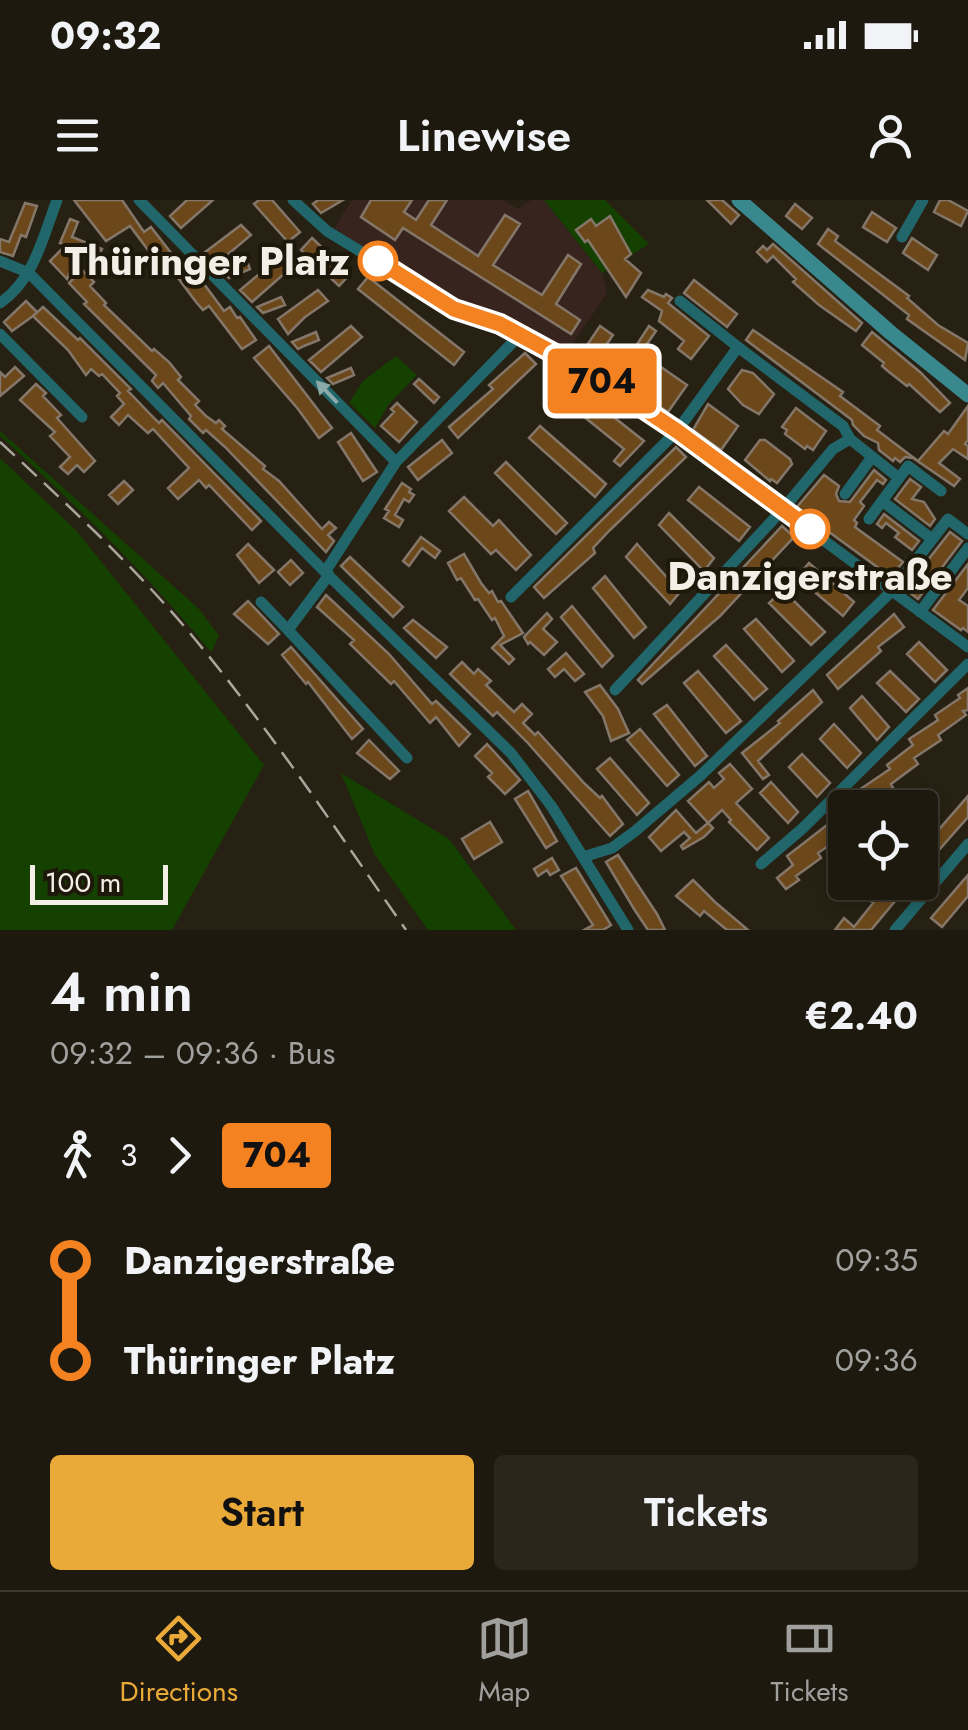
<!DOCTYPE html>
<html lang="en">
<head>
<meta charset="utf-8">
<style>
	body { margin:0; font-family:Jost,sans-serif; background:#2a261c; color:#f1f3f6; height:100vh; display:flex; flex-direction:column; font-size:38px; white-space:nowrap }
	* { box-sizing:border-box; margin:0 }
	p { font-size:32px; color:#a0a09e }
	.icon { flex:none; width:55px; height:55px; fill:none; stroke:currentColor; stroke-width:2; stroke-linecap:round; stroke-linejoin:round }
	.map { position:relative; height:730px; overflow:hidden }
	.details { display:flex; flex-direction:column; background:#1d190e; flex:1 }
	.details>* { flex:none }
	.badge { padding:0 20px; border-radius:8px; font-size:35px; line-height:65px }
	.controls { position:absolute; left:828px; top:590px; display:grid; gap:20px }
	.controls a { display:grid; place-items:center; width:110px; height:110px; border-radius:10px; background:#1d190e; box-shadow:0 5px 15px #0003,0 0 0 2px #3b382e; font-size:50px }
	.scale { position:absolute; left:30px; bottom:25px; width:138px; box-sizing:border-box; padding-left:10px; border:5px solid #f3efe6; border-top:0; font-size:28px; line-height:35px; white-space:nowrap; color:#f3efe6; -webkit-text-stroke:8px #1e180a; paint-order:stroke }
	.map>.badge { position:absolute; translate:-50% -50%; box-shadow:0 0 0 5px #fff }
	.legs { display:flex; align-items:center; gap:15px; height:110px; padding:0 50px; font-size:32px }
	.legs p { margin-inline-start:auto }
	.summary { display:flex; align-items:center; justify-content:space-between; height:170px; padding:0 50px }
	h1 { font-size:55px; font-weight:600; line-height:75px }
	.primary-button { display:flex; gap:20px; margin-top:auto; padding:20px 50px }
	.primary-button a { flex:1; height:115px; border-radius:10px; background:#eaaa39; color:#111; font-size:40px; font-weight:600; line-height:115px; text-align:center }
	.primary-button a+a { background:#2a261c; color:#f1f3f6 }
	ul { padding:0 50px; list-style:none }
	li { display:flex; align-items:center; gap:35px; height:100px; font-size:38px }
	li i { display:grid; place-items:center; width:15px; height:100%; margin:0 12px; background:currentColor }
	li i::after { content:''; width:25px; height:25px; margin:-12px; border:8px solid; border-radius:50%; background:#1d190e }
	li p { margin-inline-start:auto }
	li:first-child i { background:linear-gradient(#0000 50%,currentColor 0) }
	li:last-child i { background:linear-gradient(currentColor 50%,#0000 0) }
	.status { display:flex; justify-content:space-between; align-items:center; height:70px; padding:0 50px; background:#1d190e; direction:ltr }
	.status svg { height:28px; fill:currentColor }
	header { display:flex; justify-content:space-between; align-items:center; height:130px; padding:0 50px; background:#1d190e; font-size:45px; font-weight:600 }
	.tab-bar { display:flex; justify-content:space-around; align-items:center; height:140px; border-top:2px solid #3b382e; background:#1d190e; font-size:28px; color:#a0a09e }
	.tab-bar a { display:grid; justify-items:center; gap:5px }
	.tab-bar .current { color:#eaaa39 }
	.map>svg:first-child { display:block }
	.commercial { fill:#37241f }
	.green { fill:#144000 }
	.building { fill:#6b471a; stroke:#847769; stroke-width:2.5 }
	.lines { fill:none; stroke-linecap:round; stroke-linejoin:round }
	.minor { stroke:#20666a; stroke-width:11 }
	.secondary { stroke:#39888d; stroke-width:15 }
	.rail { stroke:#aaa69b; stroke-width:2.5; stroke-dasharray:20 10; stroke-linecap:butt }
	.oneway { fill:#8aaaa8 }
	.line-1-casing { stroke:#fff; stroke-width:22 }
	.line-1 { stroke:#f58220; stroke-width:15 }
	.stop-1-dot { fill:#fff; stroke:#f58220; stroke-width:5 }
	.labels { text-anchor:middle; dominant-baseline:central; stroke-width:8; stroke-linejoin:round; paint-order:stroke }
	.stop-label { font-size:40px; font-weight:bold; fill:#f3efe6; stroke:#1e180a; text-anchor:end }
</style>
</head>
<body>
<div class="status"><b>09:32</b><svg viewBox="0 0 49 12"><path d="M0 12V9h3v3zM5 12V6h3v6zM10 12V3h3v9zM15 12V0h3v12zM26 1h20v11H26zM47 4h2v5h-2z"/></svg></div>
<header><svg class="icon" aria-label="menu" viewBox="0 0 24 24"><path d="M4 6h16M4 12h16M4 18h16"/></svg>Linewise<svg class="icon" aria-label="person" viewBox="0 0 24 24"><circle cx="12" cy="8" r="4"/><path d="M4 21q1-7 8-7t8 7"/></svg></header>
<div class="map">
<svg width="968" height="730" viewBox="0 0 968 730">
	<rect width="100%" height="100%" fill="#272113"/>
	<path class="commercial" d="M 352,0 L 503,0 L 518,9 L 531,0 L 544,0 L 602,73 L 607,93 L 566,154 L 428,89 L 334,28 Z"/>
	<path class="green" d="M 544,0 L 605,0 L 649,44 L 602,73 Z
		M 396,156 L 417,175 L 389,204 L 375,228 L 349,203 L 363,181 Z
		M 0,231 L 199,409 L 219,436 L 211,452 C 147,374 75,304 0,236 Z
		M 0,258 L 76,330 L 264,565 L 172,730 L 0,730 Z
		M 341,573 L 449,639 L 516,730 L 428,730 L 375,655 Z"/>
	<path class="building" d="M 74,0 L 122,0 L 144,32 L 151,27 L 185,71 L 190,67 L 199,81 L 197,83 L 204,84 L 224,111 L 230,107 L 237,118 L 240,117 L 256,140 L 242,149 L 209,106 L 203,110 L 196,102 L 169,66 L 164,69 L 157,62 L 130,26 L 106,41 Z
		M 187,0 L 213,0 L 181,28 L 170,16 Z
		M 259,0 L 272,0 L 300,32 L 288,42 L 254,4 Z
		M 318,0 L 343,0 L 321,13 L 313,4 Z
		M 371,0 L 412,0 L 404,12 L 416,20 L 429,0 L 447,0 L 431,25 L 478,56 L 505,15 L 520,24 L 493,65 L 542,95 L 568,55 L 581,64 L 556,104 L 580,120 L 571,134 L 403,28 L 395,40 L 361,17 Z
		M 707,0 L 722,0 L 739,15 L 731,24 Z
		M 940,0 L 948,0 L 968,11 L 961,26 L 934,12 Z
		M 25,3 L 37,6 L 26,37 L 21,35 L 13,56 L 0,52 L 0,39 L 9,42 Z
		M 795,4 L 812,18 L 802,29 L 786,16 Z
		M 872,12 L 896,28 L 887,42 L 863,27 Z
		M 610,16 L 631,54 L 625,59 L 641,73 L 626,97 L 588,40 L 585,42 L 576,30 L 591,19 L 596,26 Z
		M 70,19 L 78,22 L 72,37 L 102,49 L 98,58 L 78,50 L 67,79 L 50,61 L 66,45 L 60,43 Z
		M 241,25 L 251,35 L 215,65 L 204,53 Z
		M 828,29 L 838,36 L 835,41 L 909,96 L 907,98 L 938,125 L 968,143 L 965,160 L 907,119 L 909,115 L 818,44 Z
		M 312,38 L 350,74 L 339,86 L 301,50 Z
		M 912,38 L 937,55 L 928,70 L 903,53 Z
		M 773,44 L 862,123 L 856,131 L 819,105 L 793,82 L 796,79 L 773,56 L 767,62 L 757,52 L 763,46 L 767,50 Z
		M 282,55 L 293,66 L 252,102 L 240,90 Z
		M 247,61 L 250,69 L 229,78 L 222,72 Z
		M 82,70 L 94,82 L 90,86 L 106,103 L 104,105 L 152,151 L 154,149 L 169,162 L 181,177 L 178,180 L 199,201 L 195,205 L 206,216 L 216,223 L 219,220 L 225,226 L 222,229 L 265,266 L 263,269 L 279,281 L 322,329 L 329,322 L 336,328 L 328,335 L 334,341 L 326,352 L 225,247 L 206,230 L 203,233 L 189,219 L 191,216 L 163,183 L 158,188 L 152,181 L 156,175 L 84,104 L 87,102 L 69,83 Z
		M 368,77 L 464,152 L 454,165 L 358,89 Z
		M 694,80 L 737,114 L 727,127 L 684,93 Z
		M 318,90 L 328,101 L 305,117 L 288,134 L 278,119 Z
		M 648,90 L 664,97 L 666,94 L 672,98 L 668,103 L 709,136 L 691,159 L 678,149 L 684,141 L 659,121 L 662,111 L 642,97 Z
		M 281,97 L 285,105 L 263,113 L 257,107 Z
		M 26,101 L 37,112 L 33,116 L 43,107 L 78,140 L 80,138 L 131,189 L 128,191 L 151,215 L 159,223 L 162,220 L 261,321 L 252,330 L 209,285 L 206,288 L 199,280 L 178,299 L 168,288 L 189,268 L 153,229 L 148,233 L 128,215 L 119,225 L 111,217 L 124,204 L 117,196 L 120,193 L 102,174 L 99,176 L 91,169 L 86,175 L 68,150 L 33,116 L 12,131 L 4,122 Z
		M 351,126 L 362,137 L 321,172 L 309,160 Z
		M 600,126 L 613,135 L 602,151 L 636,175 L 648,158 L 687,185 L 668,212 L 629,186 L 632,181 L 583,151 Z
		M 649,126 L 656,131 L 638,157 L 632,152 Z
		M 753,130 L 843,192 L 840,196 L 880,226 L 877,230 L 918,261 L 944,231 L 948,234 L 968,206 L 968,240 L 965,244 L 968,246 L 968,259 L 953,249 L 939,263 L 960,279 L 954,286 L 913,258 L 905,257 L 900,262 L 895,258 L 893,261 L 879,250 L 878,243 L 864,236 L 853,225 L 852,220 L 746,140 Z
		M 316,132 L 319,140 L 304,146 L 298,149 L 292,142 Z
		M 872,132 L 920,172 L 950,203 L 940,212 L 909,184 L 907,186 L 889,172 L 882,166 L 884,163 L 862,145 Z
		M 269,146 L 332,228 L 319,238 L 298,209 L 254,158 Z
		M 525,153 L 536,164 L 458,238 L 449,227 L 493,189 L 489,185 Z
		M 15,167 L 24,176 L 0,196 L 0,172 L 5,177 Z
		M 351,168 L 354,175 L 333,184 L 327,178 Z
		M 742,170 L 753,173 L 774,194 L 759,214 L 743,205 L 728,189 Z
		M 419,179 L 439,197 L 434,203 L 414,184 Z
		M 36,184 L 46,193 L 43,196 L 61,215 L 57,218 L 95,261 L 84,272 L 77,265 L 68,274 L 60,267 L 70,257 L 50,236 L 55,232 L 20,200 Z
		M 578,189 L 644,241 L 620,266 L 614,261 L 624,249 L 567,203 Z
		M 397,203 L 417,222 L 399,242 L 381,226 L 394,212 L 391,209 Z
		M 708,204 L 738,226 L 721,250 L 693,230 Z
		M 796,208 L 826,231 L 813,250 L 807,246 L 805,249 L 785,234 L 787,230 L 782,227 Z
		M 540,226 L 606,284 L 595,297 L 529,238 Z
		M 351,233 L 377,272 L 363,281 L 338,242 Z
		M 442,240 L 452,253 L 418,280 L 408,267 Z
		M 760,240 L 765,240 L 790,259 L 792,264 L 777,283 L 771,279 L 770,281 L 745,260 Z
		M 676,247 L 686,257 L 610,330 L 593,348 L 595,353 L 544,398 L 534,387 Z
		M 506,262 L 567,323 L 556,334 L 495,273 Z
		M 874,270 L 886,280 L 883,284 L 877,280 L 860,302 L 864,306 L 854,320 L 857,323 L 855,327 L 903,362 L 891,377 L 796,308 L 824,275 L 839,286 L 836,294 L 839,301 L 850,302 Z
		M 910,279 L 921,287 L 912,299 L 924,302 L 935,319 L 930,326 L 895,299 Z
		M 124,281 L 133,290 L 118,304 L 109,295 Z
		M 402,283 L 411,289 L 409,292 L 414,295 L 409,302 L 404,299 L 395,315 L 403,320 L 399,327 L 384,318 L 389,311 L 385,309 Z
		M 699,287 L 750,327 L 739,341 L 688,300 Z
		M 464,297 L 493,326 L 499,320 L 531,355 L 516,370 L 496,350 L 491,354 L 449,311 Z
		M 669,313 L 714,358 L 704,371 L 659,325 Z
		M 884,314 L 919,341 L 912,350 L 895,337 L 899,333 L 886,323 L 882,328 L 877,324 Z
		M 782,326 L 794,337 L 720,416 L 642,484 L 638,480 Z
		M 950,332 L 962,341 L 918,399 L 905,389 Z
		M 421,337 L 440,351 L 435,358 L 422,348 L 409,366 L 403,361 Z
		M 248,344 L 274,370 L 259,383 L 237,355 Z
		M 637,344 L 680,392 L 670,404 L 626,357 Z
		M 464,354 L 481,383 L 489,393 L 492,391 L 498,402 L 501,401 L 523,433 L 500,445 L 514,459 L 509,464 L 492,448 L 504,436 L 495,418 L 492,420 L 478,399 L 475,400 L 461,378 L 457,380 L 448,363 Z
		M 350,357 L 403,407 L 393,417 L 341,366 Z
		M 291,360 L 303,373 L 290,385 L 278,372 Z
		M 809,363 L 854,402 L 843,416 L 797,377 Z
		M 968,364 L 968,388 L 959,400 L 968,406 L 968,432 L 963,428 L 961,430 L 933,410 Z
		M 605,376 L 646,427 L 634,438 L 593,388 Z
		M 783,390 L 825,432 L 811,445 L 769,403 Z
		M 326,395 L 389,454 L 432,504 L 436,501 L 470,534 L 459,546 L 436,517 L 430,523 L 394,481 L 391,484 L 350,444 L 354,440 L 317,407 Z
		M 248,401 L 279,434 L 268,444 L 234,414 Z
		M 572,406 L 613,456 L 602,467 L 561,417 Z
		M 547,413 L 552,419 L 543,429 L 557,442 L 544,455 L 530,442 L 528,444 L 524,437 Z
		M 894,414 L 904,427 L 878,447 L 881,451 L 838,489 L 827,475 Z
		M 756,419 L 794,461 L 782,472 L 744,429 Z
		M 413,420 L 447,447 L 436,458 L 404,428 Z
		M 919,442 L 947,470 L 935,482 L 907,454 Z
		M 726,445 L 767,489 L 754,500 L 714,456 Z
		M 291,447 L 363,529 L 352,539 L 308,482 L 306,484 L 282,455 Z
		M 566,453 L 584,474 L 575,481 L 564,469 L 555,477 L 548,469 Z
		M 462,462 L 474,474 L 478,469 L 491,481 L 486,485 L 514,512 L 522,504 L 532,514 L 523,523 L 535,535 L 538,532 L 585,584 L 600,598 L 602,596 L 623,624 L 610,636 L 527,542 L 497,512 L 493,516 L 450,474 Z
		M 698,471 L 741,521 L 726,533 L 684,483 Z
		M 890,471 L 919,499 L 906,512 L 877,483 Z
		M 600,485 L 618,509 L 629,533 L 611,541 L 603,516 L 585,492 Z
		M 968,488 L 968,510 L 963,511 L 966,515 L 938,535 L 941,540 L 914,558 L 918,564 L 891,584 L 893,588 L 864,608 L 849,608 L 867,595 L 862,588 L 890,569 L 887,565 L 913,545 L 909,539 L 938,520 L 935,515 L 960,498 L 958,495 Z
		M 813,490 L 822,502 L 758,561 L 769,575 L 763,579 L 742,553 L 780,523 L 778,521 Z
		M 862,496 L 889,527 L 877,540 L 850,508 Z
		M 667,505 L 707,556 L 695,566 L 654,514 Z
		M 834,524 L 861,553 L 847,568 L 820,539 Z
		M 640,529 L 679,575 L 667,586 L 627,540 Z
		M 369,540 L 399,571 L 390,579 L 357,553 Z
		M 487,544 L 520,580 L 505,594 L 488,577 L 492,573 L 475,556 Z
		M 802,554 L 830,583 L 817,597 L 789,567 Z
		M 610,558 L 649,603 L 637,615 L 597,569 Z
		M 730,564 L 752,589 L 736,603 L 769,638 L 757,650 L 729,622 L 731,620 L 722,610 L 708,623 L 713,628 L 704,637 L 683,649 L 681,646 L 690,638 L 684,632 L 661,651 L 649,637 L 676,610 L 696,633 L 708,623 L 688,601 L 709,582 L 714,588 L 724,579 L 719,573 Z
		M 771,582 L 798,612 L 788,623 L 760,593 Z
		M 528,591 L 557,641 L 546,648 L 515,599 Z
		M 968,596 L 968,617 L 939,650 L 929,641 Z
		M 845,611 L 845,634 L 818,653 L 821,658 L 796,676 L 799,680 L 786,689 L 777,678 L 793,665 L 787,656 Z
		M 490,622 L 502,642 L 474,659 L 462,639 Z
		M 618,655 L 657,714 L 665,730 L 648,730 L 634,709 L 606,662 Z
		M 552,658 L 559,670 L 550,675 L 547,670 L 538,676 L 534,669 Z
		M 576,668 L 611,725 L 603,730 L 584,730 L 593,725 L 561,676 Z
		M 968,675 L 968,696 L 942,727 L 931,718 Z
		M 693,680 L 715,702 L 748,730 L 727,730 L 704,711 L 700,716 L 676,696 Z
		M 849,682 L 911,682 L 871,730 L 835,730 L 844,718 L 854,727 L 873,703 Z"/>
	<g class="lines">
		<path class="minor" d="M 139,0 L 396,262
			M 293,0 L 327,31 L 455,109 L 499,124 L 564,158 L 634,200 L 968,447
			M 902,37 L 923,0
			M 0,61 L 29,73 L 325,372 L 511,553 L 552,607 L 628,730
			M 0,103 C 34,80 43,37 57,0
			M 0,134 L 82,217
			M 850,239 L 899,278
			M 845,294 L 872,257
			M 869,319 L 882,301
			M 932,339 L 882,301 L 908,266 L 941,291
			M 325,372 L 396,262 L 519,136
			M 329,375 L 288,430 L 407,558
			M 511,397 L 677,231 L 738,147 L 680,101
			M 261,402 L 288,430
			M 920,412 L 968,348
			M 615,490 L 783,309 L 833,249 L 850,239 L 843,226 L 738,147
			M 583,657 L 612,648 L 634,632 L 700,576 L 892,391 L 948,319 L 968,334
			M 761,664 L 803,628 L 968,464
			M 895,730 L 968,644"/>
		<path class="secondary" d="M 739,0 L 891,133 L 968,195"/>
		<path class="rail" d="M 0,242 C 68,305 135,367 194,438 C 271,531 337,631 406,730"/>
	</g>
	<defs><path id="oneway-solid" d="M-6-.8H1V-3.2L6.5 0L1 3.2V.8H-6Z" transform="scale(2.5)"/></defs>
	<use class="oneway" href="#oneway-solid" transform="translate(327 192) rotate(-134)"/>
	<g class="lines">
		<g class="line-1-casing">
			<path id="line-1" d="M 378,61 L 454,109 L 500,124 L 590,173 L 677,231 L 810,329"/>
		</g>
		<use href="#line-1" class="line-1"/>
	</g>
	<g class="stop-1-dot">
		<circle cx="378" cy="61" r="18"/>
		<circle cx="810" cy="329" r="18"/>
	</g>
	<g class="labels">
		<g class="stop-label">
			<text x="350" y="61">Thüringer Platz</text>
			<text x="810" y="376" text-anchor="middle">Danzigerstraße</text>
		</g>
	</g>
</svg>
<div class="controls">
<a><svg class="icon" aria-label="locate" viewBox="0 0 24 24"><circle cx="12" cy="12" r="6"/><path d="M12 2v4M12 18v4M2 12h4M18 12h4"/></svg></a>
</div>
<div class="scale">100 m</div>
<b class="badge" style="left:602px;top:181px;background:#f58220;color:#111">704</b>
</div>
<section class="details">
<div class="summary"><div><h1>4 min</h1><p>09:32 – 09:36 · Bus</p></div><b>€2.40</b></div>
<div class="legs"><svg class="icon" aria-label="walk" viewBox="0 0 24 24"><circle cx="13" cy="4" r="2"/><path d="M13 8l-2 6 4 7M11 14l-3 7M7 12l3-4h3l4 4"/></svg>3<svg class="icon" aria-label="forward" viewBox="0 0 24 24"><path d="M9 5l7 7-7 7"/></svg><b class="badge" style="background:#f58220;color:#111">704</b></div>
<ul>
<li><i style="color:#f58220"></i><b>Danzigerstraße</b><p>09:35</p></li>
<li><i style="color:#f58220"></i><b>Thüringer Platz</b><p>09:36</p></li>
</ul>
<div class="primary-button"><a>Start</a><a>Tickets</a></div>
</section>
<nav class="tab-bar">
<a class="current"><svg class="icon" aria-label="directions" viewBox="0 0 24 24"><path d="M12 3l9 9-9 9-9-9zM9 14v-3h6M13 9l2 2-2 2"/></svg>Directions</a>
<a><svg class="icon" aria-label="map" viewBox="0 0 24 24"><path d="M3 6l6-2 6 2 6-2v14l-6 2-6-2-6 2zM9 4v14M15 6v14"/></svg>Map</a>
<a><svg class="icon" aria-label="tickets" viewBox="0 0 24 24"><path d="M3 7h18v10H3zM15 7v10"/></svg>Tickets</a>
</nav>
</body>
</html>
